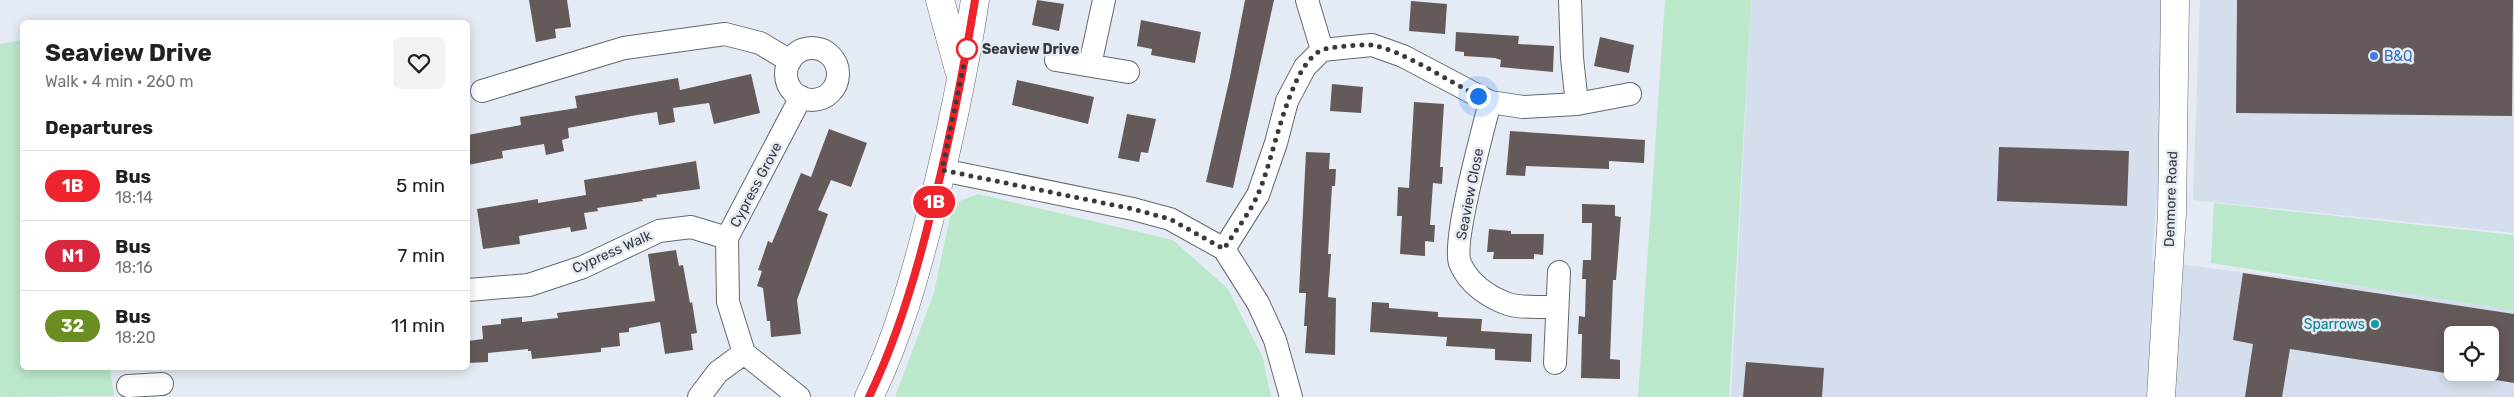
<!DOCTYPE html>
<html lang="en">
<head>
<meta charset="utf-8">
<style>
	body { margin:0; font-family:Rubik,sans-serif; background:#f2f2f2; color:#202124; height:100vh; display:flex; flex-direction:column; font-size:19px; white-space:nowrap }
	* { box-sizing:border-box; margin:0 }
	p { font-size:16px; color:#757577 }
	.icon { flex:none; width:28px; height:28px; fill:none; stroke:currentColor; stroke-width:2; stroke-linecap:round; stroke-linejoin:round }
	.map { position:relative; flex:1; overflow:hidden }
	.side { position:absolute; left:20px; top:20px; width:450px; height:350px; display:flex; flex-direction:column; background:#fff; border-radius:8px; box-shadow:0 2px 12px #0003 }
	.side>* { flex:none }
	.badge { padding:0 10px; border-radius:16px; font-size:18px; line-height:32px }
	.tools { position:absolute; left:2444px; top:326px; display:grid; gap:10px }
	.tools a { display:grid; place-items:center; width:55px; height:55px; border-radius:8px; background:#fff; box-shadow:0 2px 12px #0003; font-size:25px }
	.you { position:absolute; width:25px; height:25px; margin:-12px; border:4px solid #fff; border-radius:50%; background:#1a73e8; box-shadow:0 0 0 8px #1a73e833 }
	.map>.badge { position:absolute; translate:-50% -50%; box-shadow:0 0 0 2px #fff }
	h2 { padding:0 25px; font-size:19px; line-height:45px }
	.round { display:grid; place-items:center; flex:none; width:52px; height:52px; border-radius:8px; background:#f2f2f2 }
	.head { display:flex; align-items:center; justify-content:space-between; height:85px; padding:0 25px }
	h1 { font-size:24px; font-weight:700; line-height:38px }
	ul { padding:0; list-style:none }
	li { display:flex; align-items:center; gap:15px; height:70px; padding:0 25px; border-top:1px solid #e0e0e0 }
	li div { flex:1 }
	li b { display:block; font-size:19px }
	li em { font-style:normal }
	li .badge { min-width:55px; font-weight:700; text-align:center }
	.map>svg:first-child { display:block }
	.built { fill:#d4deec; fill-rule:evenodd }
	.green { fill:#bbe7cb }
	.building { fill:#645a59 }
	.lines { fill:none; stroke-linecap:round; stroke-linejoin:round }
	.minor-casing { stroke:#636870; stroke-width:24 }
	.tertiary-casing { stroke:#636870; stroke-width:29 }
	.minor { stroke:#fff; stroke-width:22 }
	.tertiary { stroke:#fff; stroke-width:28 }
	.line-casing { stroke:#fff; stroke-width:11 }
	.line { stroke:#ee232c; stroke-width:8 }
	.walk { stroke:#383a3d; stroke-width:5; stroke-dasharray:0 9 }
	.stop-dot { fill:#fff; stroke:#ee232c; stroke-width:2.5 }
	.shop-dot { fill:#3f7fe0; stroke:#e5ebf4; stroke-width:2 }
	.culture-dot { fill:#0f9aa8; stroke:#e5ebf4; stroke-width:2 }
	.labels { text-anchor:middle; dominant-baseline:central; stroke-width:5; stroke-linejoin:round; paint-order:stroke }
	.stop-label { font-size:14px; font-weight:bold; fill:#383a3d; stroke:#e5ebf4; text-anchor:start }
	.shop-label { font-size:14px; fill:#366cbe; stroke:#e5ebf4; text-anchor:start }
	.street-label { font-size:14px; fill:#383a3d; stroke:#e5ebf4 }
	.culture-label { font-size:14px; fill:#0d838f; stroke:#e5ebf4; text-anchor:end }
</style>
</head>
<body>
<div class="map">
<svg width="2514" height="397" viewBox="0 0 2514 397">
	<rect width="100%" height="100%" fill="#e5ebf4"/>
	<path class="built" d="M 1751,0 L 2172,0 L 2152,261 L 2514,305 L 2514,397 L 1731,397 ZM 2452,335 L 2490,335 L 2490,372 L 2452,372 Z
		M 2200,0 L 2514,0 L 2514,233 L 2193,200 Z"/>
	<path class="green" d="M 1665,0 L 1751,0 L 1729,397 L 1638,397 Z
		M 22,40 L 22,368 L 110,368 L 114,396 L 0,397 L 0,44 Z
		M 978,194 L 1173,240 L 1228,289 L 1263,358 L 1271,397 L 895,397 L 934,293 L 951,212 L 960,201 Z
		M 2214,203 L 2514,235 L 2514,310 L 2211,263 Z"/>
	<path class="building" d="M 529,0 L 567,0 L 571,27 L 555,29 L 556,38 L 536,42 Z
		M 1037,0 L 1064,4 L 1059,31 L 1032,25 Z
		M 1245,0 L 1274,0 L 1233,188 L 1206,182 L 1230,77 Z
		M 2237,0 L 2513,0 L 2512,116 L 2236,113 Z
		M 1411,1 L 1447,4 L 1445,34 L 1409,31 Z
		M 1141,20 L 1201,32 L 1195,63 L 1151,55 L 1152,49 L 1137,46 Z
		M 1456,32 L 1519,36 L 1518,44 L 1554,46 L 1553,72 L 1500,67 L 1501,60 L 1495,58 L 1464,56 L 1464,52 L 1455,51 Z
		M 1600,37 L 1634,45 L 1629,73 L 1594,66 Z
		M 751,74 L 760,113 L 714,124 L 709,103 L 673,108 L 675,122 L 659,125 L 657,112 L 637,115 L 568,128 L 569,138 L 562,140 L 564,151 L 546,155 L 544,144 L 502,151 L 503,158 L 468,165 L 468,135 L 521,125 L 520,117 L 577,108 L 575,96 L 678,78 L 680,90 Z
		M 1017,80 L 1094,97 L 1088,124 L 1012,105 Z
		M 1332,84 L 1363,87 L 1361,113 L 1330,111 Z
		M 1414,102 L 1444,104 L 1440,167 L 1443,167 L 1442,184 L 1433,183 L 1430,225 L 1435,225 L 1434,242 L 1425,241 L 1425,256 L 1400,254 L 1402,216 L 1397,216 L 1398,187 L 1409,188 Z
		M 1127,114 L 1156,119 L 1148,153 L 1141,152 L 1139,162 L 1118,158 Z
		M 829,129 L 867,143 L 851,187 L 831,180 L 818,210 L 828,214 L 797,300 L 801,334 L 771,337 L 770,321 L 767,321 L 763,288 L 757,286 L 762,271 L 758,270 L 768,241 L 772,243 L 801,173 L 811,177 Z
		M 1510,131 L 1645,140 L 1644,163 L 1609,161 L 1609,169 L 1526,166 L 1525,176 L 1506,175 Z
		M 1999,147 L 2129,151 L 2127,206 L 1997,201 Z
		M 1306,152 L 1330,153 L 1329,169 L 1336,169 L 1335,186 L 1332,186 L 1328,254 L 1331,254 L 1328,297 L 1336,298 L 1335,355 L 1305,353 L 1307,326 L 1304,326 L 1306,293 L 1299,293 Z
		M 696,161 L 700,189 L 656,195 L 657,197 L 642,199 L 643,201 L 597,208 L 598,211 L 584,213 L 587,229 L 571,232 L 570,227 L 519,236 L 520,244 L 483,249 L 477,209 L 538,199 L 538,203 L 586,195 L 584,180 Z
		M 1582,204 L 1615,205 L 1615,216 L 1621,217 L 1616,280 L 1613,280 L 1610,359 L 1620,360 L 1620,379 L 1581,378 L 1582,334 L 1578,334 L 1579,316 L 1585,317 L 1586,279 L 1582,279 L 1583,260 L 1591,260 L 1592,223 L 1582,223 Z
		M 1489,229 L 1511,231 L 1511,234 L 1544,234 L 1543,255 L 1534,254 L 1534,259 L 1493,259 L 1494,252 L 1487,252 Z
		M 676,250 L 679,266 L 683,265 L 690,303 L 692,302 L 697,333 L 691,334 L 693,350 L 665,354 L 660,322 L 629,328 L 629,332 L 619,333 L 620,346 L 601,348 L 601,352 L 532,359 L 531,351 L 528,351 L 528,349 L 488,353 L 488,362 L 468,363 L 468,341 L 483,339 L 482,326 L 501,324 L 501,319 L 522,317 L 522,322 L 558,318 L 557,313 L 655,301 L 648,254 Z
		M 2243,273 L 2514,314 L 2514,383 L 2490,379 L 2490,335 L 2452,335 L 2452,374 L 2290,349 L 2282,397 L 2245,397 L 2253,344 L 2233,340 Z
		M 1372,302 L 1389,303 L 1389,308 L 1438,312 L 1438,317 L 1482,319 L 1481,331 L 1532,334 L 1531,362 L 1495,360 L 1495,349 L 1446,346 L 1447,337 L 1370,332 Z
		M 1746,362 L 1824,368 L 1822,397 L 1743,397 Z"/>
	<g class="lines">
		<g class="minor-casing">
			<path id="minor" d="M 1307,0 L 1322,50
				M 1570,0 L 1572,58 L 1577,104
				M786 74a26 26 0 1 1 52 0a26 26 0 1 1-52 0Z
				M 1056,60 L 1128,72
				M 1090,65 L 1104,0
				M 482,91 L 624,48 L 725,34 L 760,43 L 790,61
				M 1490,102 C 1483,130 1452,242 1460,263 C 1468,283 1488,297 1508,304 C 1522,309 1543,306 1557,307
				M 942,170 L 1133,209 L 1170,219 L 1224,249 L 1258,303 L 1275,340 L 1291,397
				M 1224,249 L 1258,195 L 1276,143 L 1287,101 L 1305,67 L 1322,50 L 1372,45 L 1403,56 L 1490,102 L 1523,107 L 1577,104 L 1630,94
				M 468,290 L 529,285 L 583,267 L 659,231 L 691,227 L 727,238
				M 1555,363 L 1559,272
				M 128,386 L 162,384
				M 699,397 L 718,372 L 744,353
				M 799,397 L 744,353 L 728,302 L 727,238 L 801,97"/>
		</g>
		<g class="tertiary-casing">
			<path id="tertiary" d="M 940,0 L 959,70
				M 869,397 C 898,338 915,276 931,213 C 949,142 964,72 975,0
				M 2161,397 L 2172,213 L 2175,0"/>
		</g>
		<use href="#minor" class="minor"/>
		<use href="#tertiary" class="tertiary"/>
	</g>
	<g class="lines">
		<g class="line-casing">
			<path id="line" d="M 869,397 C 897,339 915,279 930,217 C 949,145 963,73 975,0"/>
		</g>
		<use href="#line" class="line"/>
		<path class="walk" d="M 967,49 L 942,170 L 1133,209 L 1170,219 L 1224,249 C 1235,231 1250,213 1258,194 C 1274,160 1288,65 1322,50 C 1329,47 1363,44 1371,45 C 1398,48 1452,83 1478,96"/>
	</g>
	<circle class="stop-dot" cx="967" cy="49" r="10"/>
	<circle class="shop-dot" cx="2374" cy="56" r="5"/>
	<circle class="culture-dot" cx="2375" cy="324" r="5"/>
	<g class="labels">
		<g class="stop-label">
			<text x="982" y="49">Seaview Drive</text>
		</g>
		<g class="shop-label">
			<text x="2384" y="56">B&amp;Q</text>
		</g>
		<g class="street-label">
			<text transform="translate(756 185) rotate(-62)">Cypress Grove</text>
			<text transform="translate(1470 194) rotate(-79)">Seaview Close</text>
			<text transform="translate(2171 199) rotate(-88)">Denmore Road</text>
			<text transform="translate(612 252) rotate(-24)">Cypress Walk</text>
		</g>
		<g class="culture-label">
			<text x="2365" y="324">Sparrows</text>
		</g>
	</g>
</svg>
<div class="tools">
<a><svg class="icon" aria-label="locate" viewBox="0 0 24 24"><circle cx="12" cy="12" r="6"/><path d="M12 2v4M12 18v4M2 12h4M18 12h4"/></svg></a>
</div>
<div class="you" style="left:1478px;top:96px"></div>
<b class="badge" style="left:934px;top:202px;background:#ee232c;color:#fff">1B</b>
<section class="side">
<div class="head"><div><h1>Seaview Drive</h1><p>Walk · 4 min · 260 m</p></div><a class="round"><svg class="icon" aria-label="heart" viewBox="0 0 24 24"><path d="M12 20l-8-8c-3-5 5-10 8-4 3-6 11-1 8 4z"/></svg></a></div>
<h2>Departures</h2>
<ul>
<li><span class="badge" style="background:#ee232c;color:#fff">1B</span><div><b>Bus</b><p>18:14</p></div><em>5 min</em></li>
<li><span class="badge" style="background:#d7263d;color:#fff">N1</span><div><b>Bus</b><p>18:16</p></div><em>7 min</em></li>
<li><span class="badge" style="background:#6b8e23;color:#fff">32</span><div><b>Bus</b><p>18:20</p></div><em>11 min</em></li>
</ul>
</section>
</div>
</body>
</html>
